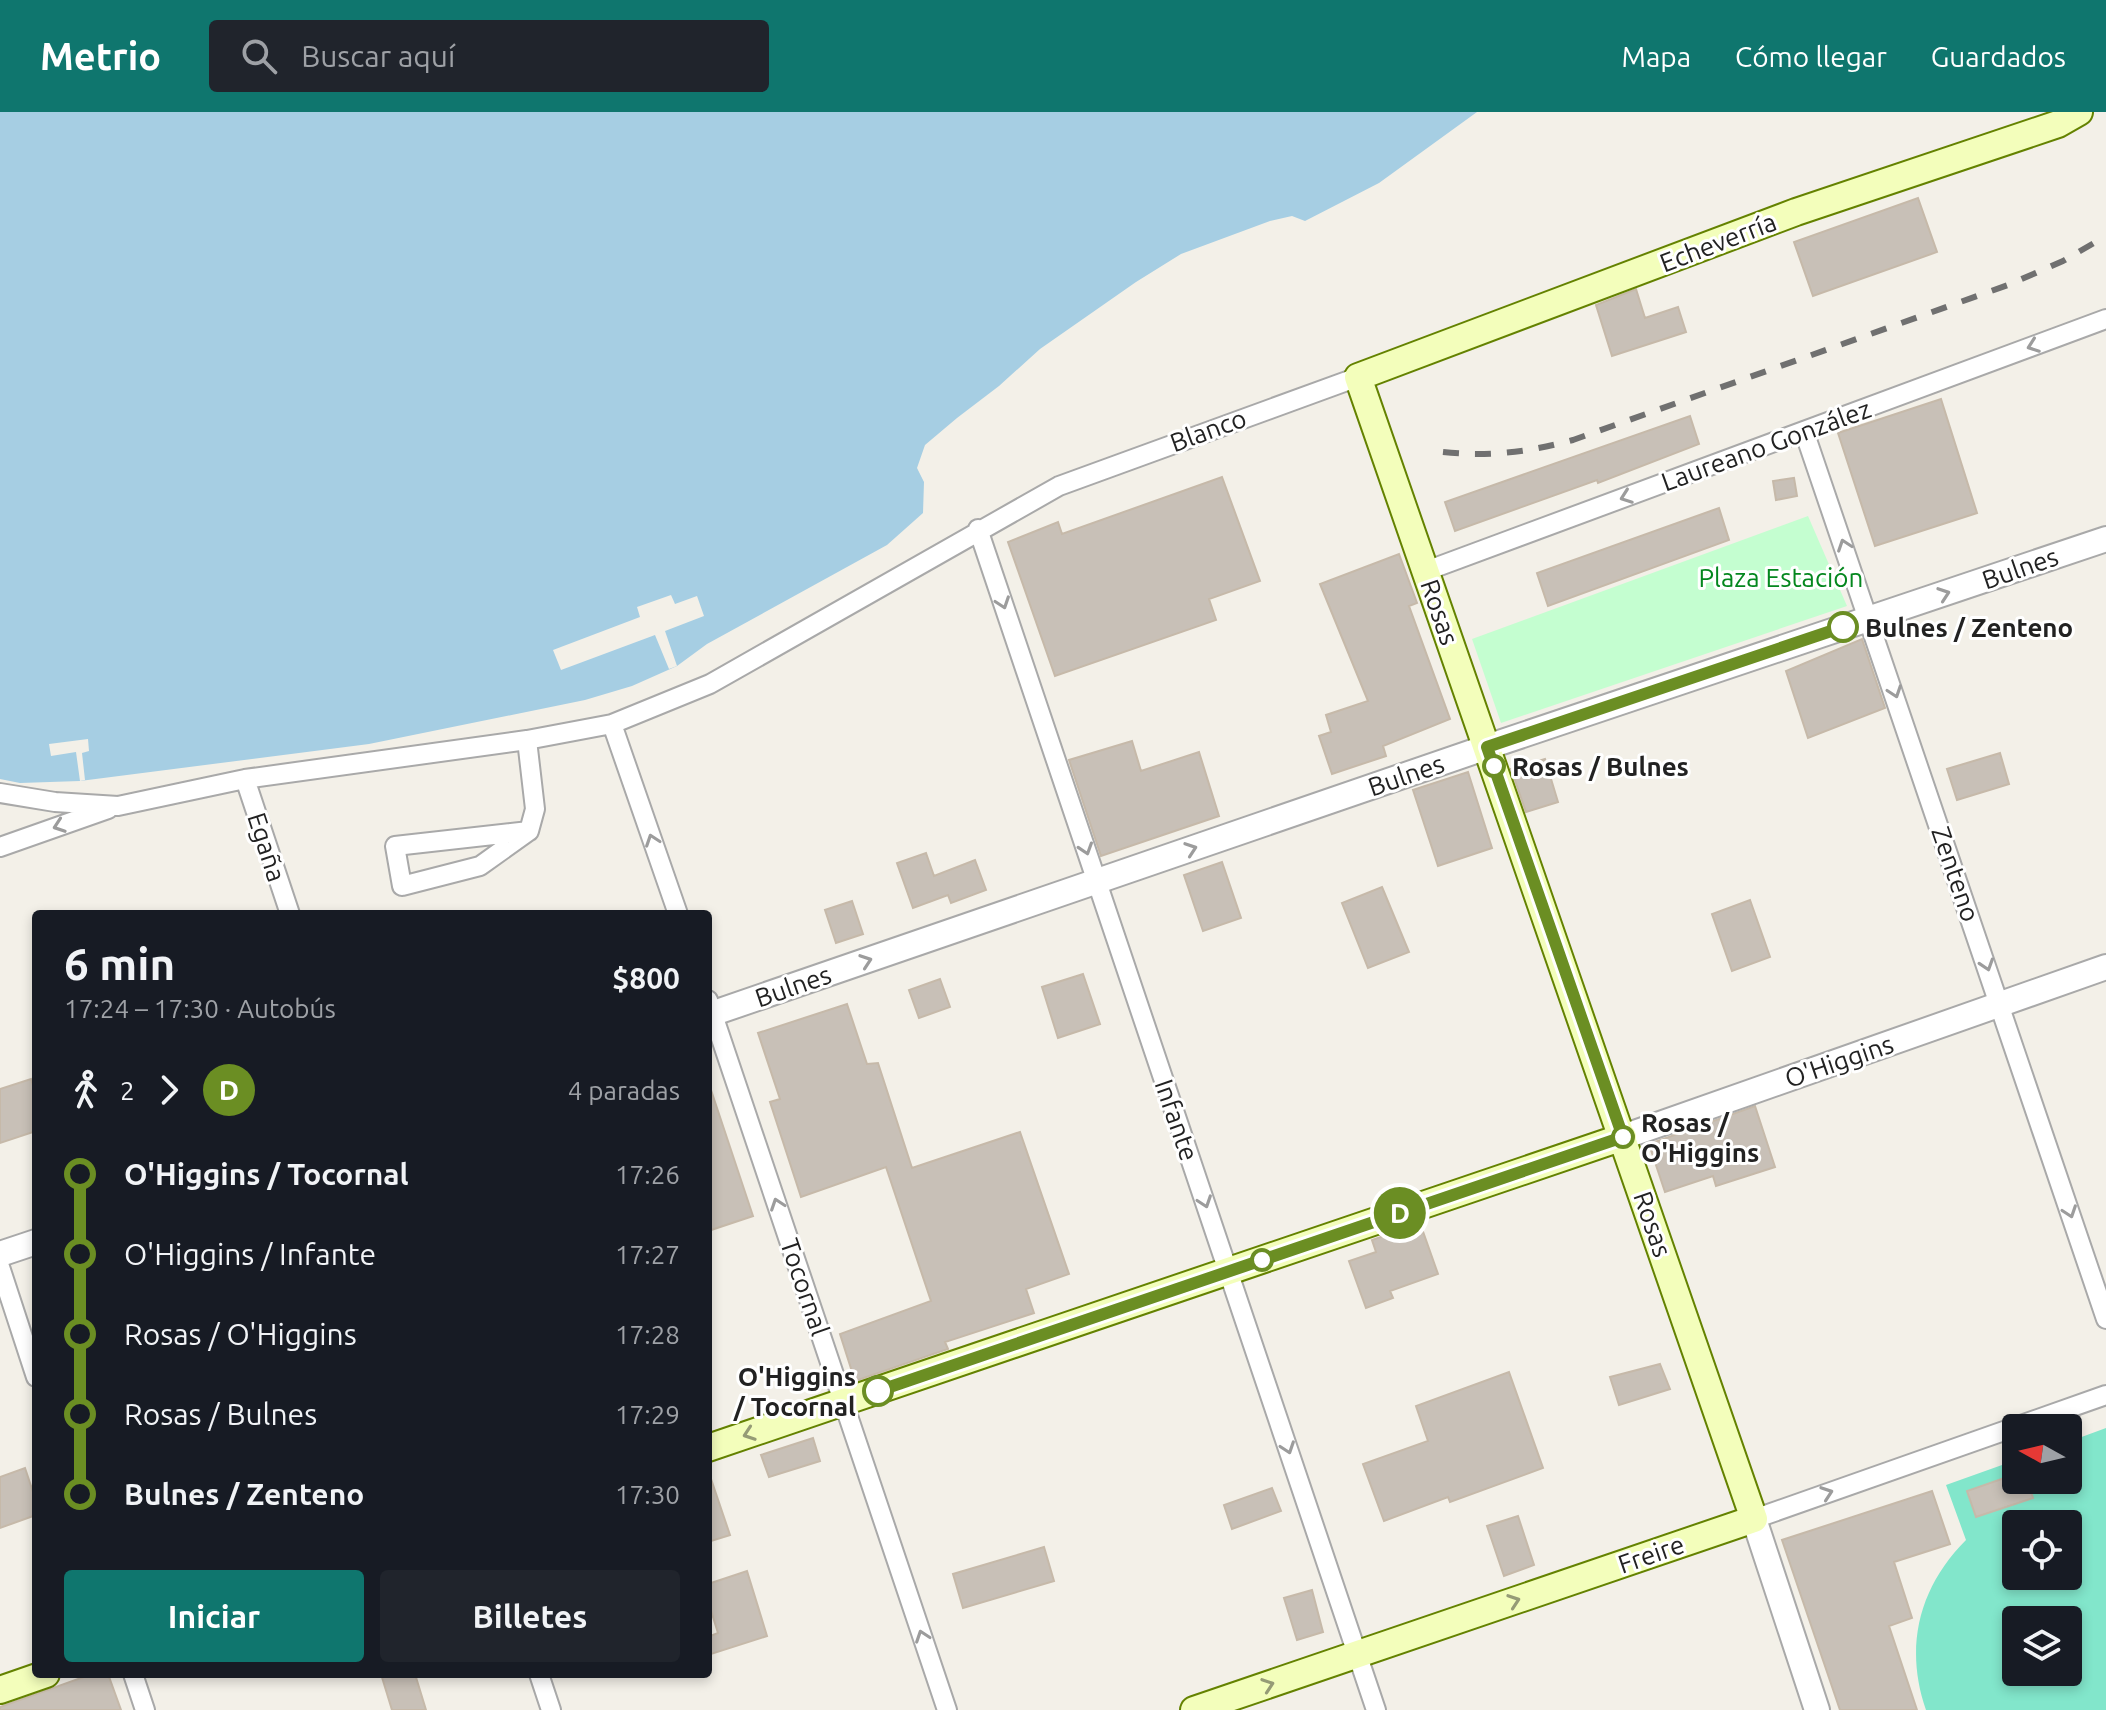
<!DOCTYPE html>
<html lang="es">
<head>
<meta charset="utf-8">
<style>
	body { margin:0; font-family:Ubuntu,sans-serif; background:#20242c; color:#f1f3f6; height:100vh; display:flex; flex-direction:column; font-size:30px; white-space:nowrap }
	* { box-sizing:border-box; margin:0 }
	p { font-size:26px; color:#9ea1a6 }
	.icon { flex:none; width:44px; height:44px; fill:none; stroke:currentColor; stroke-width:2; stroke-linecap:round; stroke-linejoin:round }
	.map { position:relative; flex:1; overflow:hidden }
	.side { position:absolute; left:32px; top:798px; width:680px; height:768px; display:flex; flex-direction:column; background:#171b24; border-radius:8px; box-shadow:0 4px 12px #0003 }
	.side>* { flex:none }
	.badge { padding:0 16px; border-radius:26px; font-size:28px; line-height:52px }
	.needle { width:52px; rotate:278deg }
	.controls { position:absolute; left:2002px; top:1302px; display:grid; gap:16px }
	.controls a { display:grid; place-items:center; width:80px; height:80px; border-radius:8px; background:#171b24; box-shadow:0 4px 12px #0003; font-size:40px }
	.map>.badge { position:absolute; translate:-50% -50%; box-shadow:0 0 0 4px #fff }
	.legs { display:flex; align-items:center; gap:12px; height:88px; padding:0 32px; font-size:26px }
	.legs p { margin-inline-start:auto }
	.head { display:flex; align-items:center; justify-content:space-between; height:136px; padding:0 32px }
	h1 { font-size:44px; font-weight:700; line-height:60px }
	.cta { display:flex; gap:16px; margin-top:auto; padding:16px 32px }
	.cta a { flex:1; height:92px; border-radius:8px; background:#0f766e; color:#fff; font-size:32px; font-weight:700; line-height:92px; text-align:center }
	.cta a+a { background:#20242c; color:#f1f3f6 }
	ul { padding:0 32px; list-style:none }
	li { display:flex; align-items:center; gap:28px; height:80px; font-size:30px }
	li i { display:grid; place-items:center; width:12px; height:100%; margin:0 10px; background:currentColor }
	li i::after { content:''; width:20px; height:20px; margin:-10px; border:6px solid; border-radius:50%; background:#171b24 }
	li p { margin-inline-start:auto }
	li:first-child i { background:linear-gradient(#0000 50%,currentColor 0) }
	li:last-child i { background:linear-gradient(currentColor 50%,#0000 0) }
	header { display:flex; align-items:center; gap:48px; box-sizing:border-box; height:112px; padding:0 40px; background:#0f766e; color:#fff }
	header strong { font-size:38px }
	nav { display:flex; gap:44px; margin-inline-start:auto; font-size:28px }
	.search { width:560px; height:72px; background:#20242c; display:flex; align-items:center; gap:20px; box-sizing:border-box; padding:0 28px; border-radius:8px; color:#9ea1a6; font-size:30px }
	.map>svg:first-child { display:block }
	.park { fill:#c4fed0 }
	.pitch { fill:#82e6cb; fill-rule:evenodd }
	.water { fill:#a6cee3 }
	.pier { fill:#f3f0e8 }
	.building { fill:#c8c0b7; stroke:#c6b9a9; stroke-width:2 }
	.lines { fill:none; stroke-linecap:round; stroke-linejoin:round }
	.minor-casing { stroke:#a9a9a9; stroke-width:22 }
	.tertiary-casing { stroke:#a9a9a9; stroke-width:28 }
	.secondary-casing { stroke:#648200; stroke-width:30 }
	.minor { stroke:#fff; stroke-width:18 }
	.tertiary { stroke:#fff; stroke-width:24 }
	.secondary { stroke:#f3febb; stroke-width:26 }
	.rail { stroke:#707070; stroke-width:6; stroke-dasharray:16 16; stroke-linecap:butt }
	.oneway { stroke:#9c9c9c }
	.oneway2 { stroke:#959b76 }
	.line-1-casing { stroke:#fff; stroke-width:18 }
	.line-1 { stroke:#6b8e23; stroke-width:12 }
	.stop-1-dot { fill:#fff; stroke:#6b8e23; stroke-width:4 }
	.labels { text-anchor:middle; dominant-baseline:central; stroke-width:6; stroke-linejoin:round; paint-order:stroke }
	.street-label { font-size:26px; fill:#222; stroke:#fff }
	.park-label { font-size:26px; fill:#04871e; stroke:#fff }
	.stop-label { font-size:26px; font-weight:bold; fill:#222; stroke:#fff; text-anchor:start }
</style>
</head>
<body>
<header>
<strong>Metrio</strong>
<div class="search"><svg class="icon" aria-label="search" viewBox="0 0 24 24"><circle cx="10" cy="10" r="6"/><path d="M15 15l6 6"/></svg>Buscar aquí</div>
<nav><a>Mapa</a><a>Cómo llegar</a><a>Guardados</a></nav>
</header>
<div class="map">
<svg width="2106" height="1598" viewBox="0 0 2106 1598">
	<rect width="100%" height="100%" fill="#f3f0e8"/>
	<path class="park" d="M 1808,404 L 1847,494 L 1501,611 L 1472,527 Z"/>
	<path class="pitch" d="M 2106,1316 L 2106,1598 L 1926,1598 C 1904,1535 1919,1475 1966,1428 L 1946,1373 L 2016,1348 L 2016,1368 L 2068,1368 L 2068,1330 ZM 2016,1412 L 2068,1412 L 2068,1464 L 2016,1464 ZM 2016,1508 L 2068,1508 L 2068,1560 L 2016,1560 Z"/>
	<path class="water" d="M 0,0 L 1477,0 L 1379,71 L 1305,109 L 1292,104 L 1270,109 L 1181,142 L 1136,170 L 1040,237 L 999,274 L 957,306 L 925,333 L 917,356 L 924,370 L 923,401 L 887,433 L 707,532 L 677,554 L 632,574 L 585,588 L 369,632 L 80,669 L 20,671 L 0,667 Z"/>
	<path class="pier" d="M 671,483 L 675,492 L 697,484 L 704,504 L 665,519 L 677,554 L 669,557 L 655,523 L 561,558 L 553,538 L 640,505 L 637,495 Z
		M 88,627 L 89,639 L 82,641 L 85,668 L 80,669 L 76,640 L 51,644 L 49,632 Z"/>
	<path class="building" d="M 1918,86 L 1937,140 L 1813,184 L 1794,130 Z
		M 1636,177 L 1645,206 L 1678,195 L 1686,220 L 1612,244 L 1596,193 Z
		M 1941,287 L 1977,401 L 1875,434 L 1838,321 Z
		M 1690,304 L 1699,332 L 1598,371 L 1597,368 L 1455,419 L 1445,390 Z
		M 1222,365 L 1260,469 L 1209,487 L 1216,508 L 1055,564 L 1008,430 L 1058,410 L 1062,422 Z
		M 1794,366 L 1797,384 L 1776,388 L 1773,369 Z
		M 1719,396 L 1729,428 L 1548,494 L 1537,461 Z
		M 1399,442 L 1417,491 L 1409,494 L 1450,607 L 1383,634 L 1386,644 L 1332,662 L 1319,624 L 1331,620 L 1326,603 L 1368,589 L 1320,472 Z
		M 1862,527 L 1885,596 L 1808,626 L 1786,559 Z
		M 1132,629 L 1141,659 L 1199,640 L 1219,704 L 1101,744 L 1069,648 Z
		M 2000,641 L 2009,672 L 1957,688 L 1947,657 Z
		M 1545,647 L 1558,690 L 1526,700 L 1511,657 Z
		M 1468,660 L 1492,736 L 1438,754 L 1413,678 Z
		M 926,741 L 934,764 L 975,748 L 986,778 L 951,791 L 948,783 L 913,796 L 897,751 Z
		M 1222,750 L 1241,806 L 1203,819 L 1184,763 Z
		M 1382,775 L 1409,840 L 1368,856 L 1342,791 Z
		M 1750,788 L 1770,845 L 1732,859 L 1712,802 Z
		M 852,789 L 863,822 L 836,831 L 825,798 Z
		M 1083,862 L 1100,912 L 1058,926 L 1042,875 Z
		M 940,867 L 950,895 L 919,906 L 909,878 Z
		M 847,892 L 867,952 L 878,951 L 912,1056 L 1020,1020 L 1069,1162 L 1026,1177 L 1034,1201 L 945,1230 L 948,1237 L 855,1269 L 840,1222 L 931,1189 L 886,1055 L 801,1085 L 770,990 L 780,987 L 758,921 Z
		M 31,967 L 36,983 L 36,1019 L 0,1031 L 0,977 Z
		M 711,978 L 753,1104 L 708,1119 L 708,979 Z
		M 1755,994 L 1775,1055 L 1716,1074 L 1713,1064 L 1665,1080 L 1649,1032 Z
		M 1420,1111 L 1438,1162 L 1390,1179 L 1393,1186 L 1366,1196 L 1349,1149 L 1376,1140 L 1372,1128 Z
		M 1660,1252 L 1670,1277 L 1619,1293 L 1610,1265 Z
		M 1509,1260 L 1543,1356 L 1450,1390 L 1448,1385 L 1384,1409 L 1363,1352 L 1428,1329 L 1416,1294 Z
		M 813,1326 L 820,1349 L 769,1365 L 761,1343 Z
		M 25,1356 L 36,1389 L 36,1403 L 0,1416 L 0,1365 Z
		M 2016,1362 L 2016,1368 L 2027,1368 L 2033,1386 L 1976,1405 L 1967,1379 Z
		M 708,1367 L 711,1367 L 730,1423 L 708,1430 Z
		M 1272,1376 L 1281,1399 L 1232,1417 L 1224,1393 Z
		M 1932,1379 L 1950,1432 L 1894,1450 L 1912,1506 L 1889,1514 L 1917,1598 L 1840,1598 L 1782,1428 Z
		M 1518,1404 L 1534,1453 L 1504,1464 L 1487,1414 Z
		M 1044,1435 L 1054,1469 L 963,1496 L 953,1462 Z
		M 747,1459 L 767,1524 L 708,1543 L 708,1525 L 718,1521 L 708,1489 L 708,1472 Z
		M 1312,1478 L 1323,1520 L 1297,1528 L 1284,1486 Z
		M 92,1562 L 108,1562 L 121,1598 L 0,1598 L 0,1595 Z
		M 381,1562 L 415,1562 L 426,1598 L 392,1598 Z"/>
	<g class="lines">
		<g class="minor-casing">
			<path id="minor" d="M 1804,319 L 2106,1207
				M 978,417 L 1376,1598
				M 1426,459 L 2106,207
				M 612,612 L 678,802
				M 527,628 L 535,697 L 529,719 L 395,734 L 402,774 L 480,754 L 529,719
				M 245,667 L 290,802
				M 0,681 L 55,690 L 118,694 L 245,667 L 527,628 L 612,612 L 710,572 L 1059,374 L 1358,265
				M 0,735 L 108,697
				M 708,888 L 947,1598
				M 0,1155 L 36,1265
				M 1754,1407 L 2106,1283
				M 133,1562 L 145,1598
				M 539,1562 L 551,1598"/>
		</g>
		<g class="tertiary-casing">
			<path id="tertiary" d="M 708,903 L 1487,635 L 2106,427
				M 1623,1025 L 2106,855
				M 0,1142 L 36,1130
				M 1754,1407 L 1817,1598"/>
		</g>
		<g class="secondary-casing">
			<path id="secondary" d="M 708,1336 L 1623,1025
				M 0,1578 L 46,1562
				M 1194,1598 L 1754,1407 L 1358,265 L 1796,100 L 2058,12 L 2079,0"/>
		</g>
		<use href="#minor" class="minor"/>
		<use href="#tertiary" class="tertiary"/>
		<use href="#secondary" class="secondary"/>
		<path class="rail" d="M 1443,340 C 1489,345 1529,340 1573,328 L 2008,173 L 2063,149 L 2106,124"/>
	</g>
	<defs><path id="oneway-chevron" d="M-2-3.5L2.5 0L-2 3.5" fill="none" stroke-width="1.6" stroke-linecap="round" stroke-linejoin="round" transform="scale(2)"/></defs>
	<g class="oneway">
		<use href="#oneway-chevron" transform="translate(2033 234) rotate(160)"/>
		<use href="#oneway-chevron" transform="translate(1626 385) rotate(160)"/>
		<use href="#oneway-chevron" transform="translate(1844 433) rotate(-109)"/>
		<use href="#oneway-chevron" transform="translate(1944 482) rotate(-19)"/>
		<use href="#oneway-chevron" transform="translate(1003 491) rotate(71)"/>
		<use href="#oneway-chevron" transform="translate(1895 580) rotate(71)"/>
		<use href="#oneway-chevron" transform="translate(59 714) rotate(161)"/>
		<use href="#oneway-chevron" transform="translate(652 728) rotate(-109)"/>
		<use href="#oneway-chevron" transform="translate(1086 737) rotate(72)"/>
		<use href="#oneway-chevron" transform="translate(1191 737) rotate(-19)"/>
		<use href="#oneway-chevron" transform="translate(866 849) rotate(-19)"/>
		<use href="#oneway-chevron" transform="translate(1987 853) rotate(72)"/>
		<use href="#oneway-chevron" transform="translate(1205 1090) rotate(71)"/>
		<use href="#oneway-chevron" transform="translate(777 1092) rotate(-109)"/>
		<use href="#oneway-chevron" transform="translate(2070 1100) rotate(71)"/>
		<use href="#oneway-chevron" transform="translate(1288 1336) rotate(71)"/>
		<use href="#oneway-chevron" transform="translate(1827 1381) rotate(-19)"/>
		<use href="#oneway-chevron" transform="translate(922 1524) rotate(-109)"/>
	</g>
	<g class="oneway2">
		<use href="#oneway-chevron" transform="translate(749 1322) rotate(161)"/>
		<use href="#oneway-chevron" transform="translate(1514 1489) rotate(-19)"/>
		<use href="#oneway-chevron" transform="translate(1268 1573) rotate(-19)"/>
	</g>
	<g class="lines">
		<g class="line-1-casing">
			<path id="line-1" d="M 878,1279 L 1623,1025 L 1487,635 L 1843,515"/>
		</g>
		<use href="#line-1" class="line-1"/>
	</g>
	<g class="stop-1-dot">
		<circle cx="1843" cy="515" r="14"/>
		<circle cx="1494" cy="654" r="10"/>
		<circle cx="1623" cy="1025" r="10"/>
		<circle cx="1262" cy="1148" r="10"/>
		<circle cx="878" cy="1279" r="14"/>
	</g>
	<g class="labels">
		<g class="street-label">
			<text transform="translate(1718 130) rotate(-21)">Echeverría</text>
			<text transform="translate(1208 318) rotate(-20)">Blanco</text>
			<text transform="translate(1766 333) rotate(-20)">Laureano González</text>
			<text transform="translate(2020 456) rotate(-19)">Bulnes</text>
			<text transform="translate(1440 500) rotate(71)">Rosas</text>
			<text transform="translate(1406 663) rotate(-19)">Bulnes</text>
			<text transform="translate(267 735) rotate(72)">Egaña</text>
			<text transform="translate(1956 762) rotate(71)">Zenteno</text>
			<text transform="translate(793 874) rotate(-19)">Bulnes</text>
			<text transform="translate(1839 949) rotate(-19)">O'Higgins</text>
			<text transform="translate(1177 1008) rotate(71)">Infante</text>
			<text transform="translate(1653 1112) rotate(71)">Rosas</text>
			<text transform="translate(805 1175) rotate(71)">Tocornal</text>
			<text transform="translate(1651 1442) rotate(-19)">Freire</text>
		</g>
		<g class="park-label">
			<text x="1781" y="465">Plaza Estación</text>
		</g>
		<g class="stop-label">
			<text x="1865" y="515">Bulnes / Zenteno</text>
			<text x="1512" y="654">Rosas / Bulnes</text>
			<text x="1641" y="1010">Rosas /<tspan x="1641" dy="30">O'Higgins</tspan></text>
			<text x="856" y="1264" text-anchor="end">O'Higgins<tspan x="856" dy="30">/ Tocornal</tspan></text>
		</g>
	</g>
</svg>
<div class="controls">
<a><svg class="needle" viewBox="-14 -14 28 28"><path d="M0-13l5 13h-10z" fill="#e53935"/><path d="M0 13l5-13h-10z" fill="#9ea1a6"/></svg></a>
<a><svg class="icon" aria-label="locate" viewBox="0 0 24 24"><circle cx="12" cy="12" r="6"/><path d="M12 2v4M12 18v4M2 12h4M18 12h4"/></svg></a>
<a><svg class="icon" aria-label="layers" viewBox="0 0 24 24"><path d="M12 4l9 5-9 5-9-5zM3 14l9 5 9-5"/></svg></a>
</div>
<b class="badge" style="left:1400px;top:1101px;background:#6b8e23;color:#fff">D</b>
<section class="side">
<div class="head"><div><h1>6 min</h1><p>17:24 – 17:30 · Autobús</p></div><b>$800</b></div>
<div class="legs"><svg class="icon" aria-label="walk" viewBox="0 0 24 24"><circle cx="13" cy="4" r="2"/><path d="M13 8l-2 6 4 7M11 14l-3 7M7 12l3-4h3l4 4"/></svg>2<svg class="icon" aria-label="forward" viewBox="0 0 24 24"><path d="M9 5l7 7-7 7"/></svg><b class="badge" style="background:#6b8e23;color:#fff">D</b><p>4 paradas</p></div>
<ul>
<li><i style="color:#6b8e23"></i><b>O'Higgins / Tocornal</b><p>17:26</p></li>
<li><i style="color:#6b8e23"></i><span>O'Higgins / Infante</span><p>17:27</p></li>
<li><i style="color:#6b8e23"></i><span>Rosas / O'Higgins</span><p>17:28</p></li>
<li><i style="color:#6b8e23"></i><span>Rosas / Bulnes</span><p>17:29</p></li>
<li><i style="color:#6b8e23"></i><b>Bulnes / Zenteno</b><p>17:30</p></li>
</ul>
<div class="cta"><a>Iniciar</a><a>Billetes</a></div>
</section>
</div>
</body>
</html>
